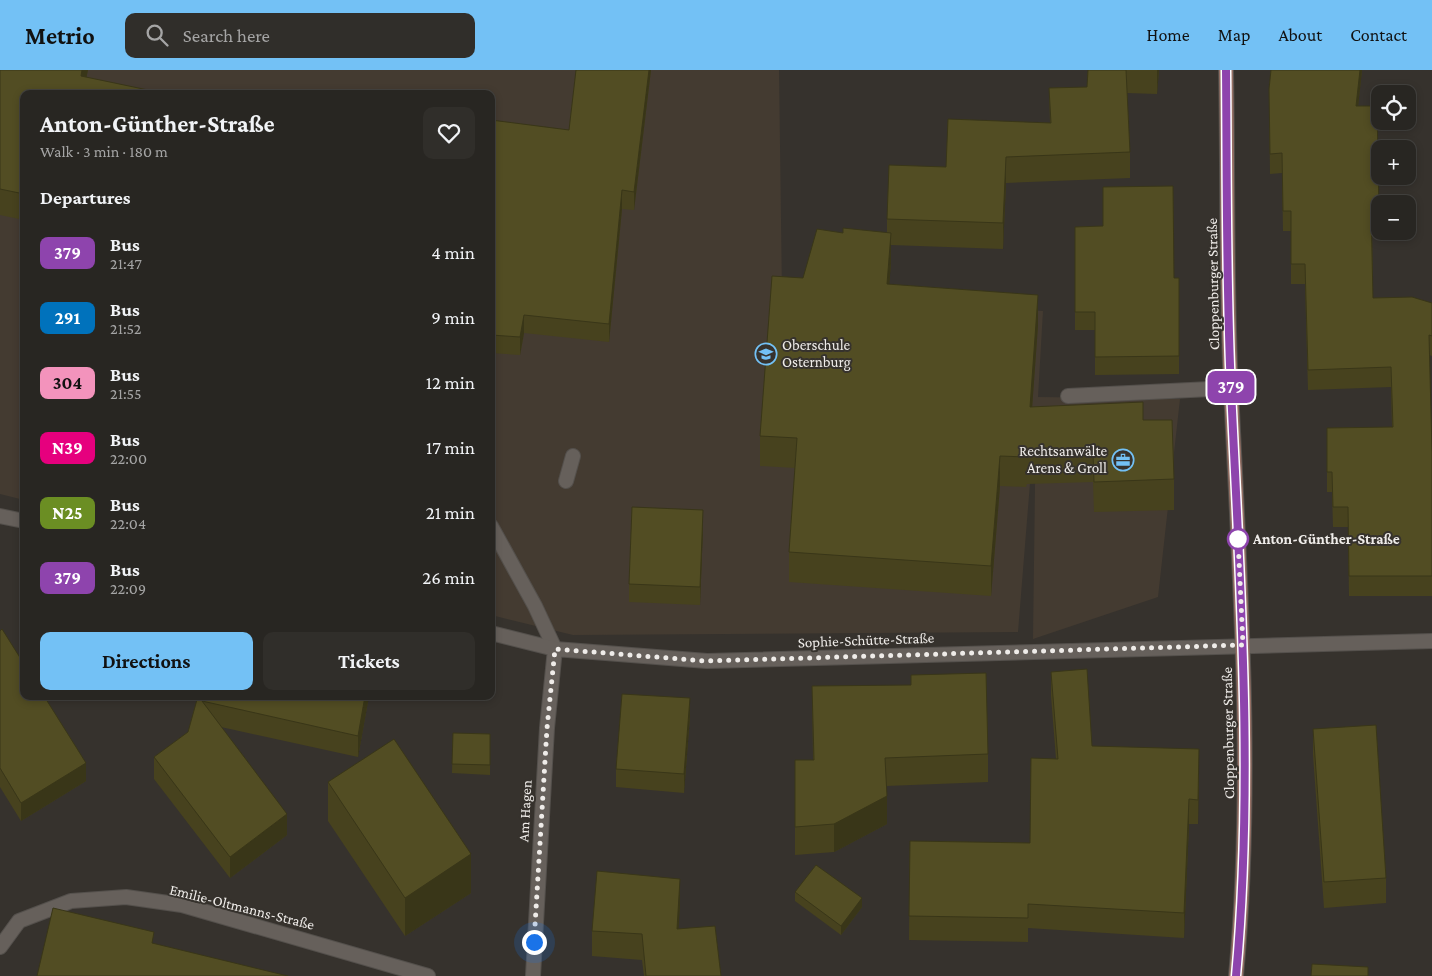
<!DOCTYPE html>
<html lang="en">
<head>
<meta charset="utf-8">
<style>
	body { margin:0; font-family:"Crimson Pro",serif; background:#302e2a; color:#f1f3f6; height:100vh; display:flex; flex-direction:column; font-size:19px; white-space:nowrap }
	* { box-sizing:border-box; margin:0 }
	p { font-size:16px; color:#a5a5a5 }
	.icon { flex:none; width:28px; height:28px; fill:none; stroke:currentColor; stroke-width:2; stroke-linecap:round; stroke-linejoin:round }
	.map { position:relative; flex:1; overflow:hidden }
	.drawer { position:absolute; left:20px; top:20px; width:475px; height:610px; display:flex; flex-direction:column; background:#282622; border-radius:10px; box-shadow:0 2px 8px #0003,0 0 0 1px #444340 }
	.drawer>* { flex:none }
	.badge { padding:0 10px; border-radius:8px; font-size:18px; line-height:32px }
	.controls { position:absolute; left:1371px; top:15px; display:grid; gap:10px }
	.controls a { display:grid; place-items:center; width:45px; height:45px; border-radius:10px; background:#282622; box-shadow:0 2px 8px #0003,0 0 0 1px #444340; font-size:25px }
	.you { position:absolute; width:25px; height:25px; margin:-12px; border:4px solid #fff; border-radius:50%; background:#1a73e8; box-shadow:0 0 0 8px #1a73e833 }
	.map>.badge { position:absolute; translate:-50% -50%; box-shadow:0 0 0 2px #fff }
	h2 { padding:0 20px; font-size:19px; line-height:45px }
	.round { display:grid; place-items:center; flex:none; width:52px; height:52px; border-radius:10px; background:#302e2a }
	.head { display:flex; align-items:center; justify-content:space-between; height:85px; padding:0 20px }
	h1 { font-size:24px; font-weight:700; line-height:38px }
	.cta { display:flex; gap:10px; margin-top:auto; padding:10px 20px }
	.cta a { flex:1; height:58px; border-radius:10px; background:#73c1f5; color:#111; font-size:20px; font-weight:700; line-height:58px; text-align:center }
	.cta a+a { background:#302e2a; color:#f1f3f6 }
	ul { padding:0; list-style:none }
	li { display:flex; align-items:center; gap:15px; height:65px; padding:0 20px }
	li div { flex:1 }
	li b { display:block; font-size:19px }
	li em { font-style:normal }
	li .badge { min-width:55px; font-weight:700; text-align:center }
	header { display:flex; align-items:center; gap:30px; box-sizing:border-box; height:70px; padding:0 25px; background:#73c1f5; color:#111 }
	header strong { font-size:24px }
	nav { display:flex; gap:28px; margin-inline-start:auto; font-size:18px }
	.search { width:350px; height:45px; background:#302e2a; display:flex; align-items:center; gap:12px; box-sizing:border-box; padding:0 18px; border-radius:10px; color:#a5a5a5; font-size:19px }
	.map>svg:first-child { display:block }
	.built { fill:#443b31 }
	.lines { fill:none; stroke-linecap:round; stroke-linejoin:round }
	.service-casing { stroke:#54504c; stroke-width:16 }
	.minor-casing { stroke:#54504c; stroke-width:16 }
	.secondary-casing { stroke:#54504c; stroke-width:16 }
	.service { stroke:#66605b; stroke-width:14 }
	.minor { stroke:#66605b; stroke-width:14 }
	.secondary { stroke:#936e63; stroke-width:14 }
	.wall { fill:#47421e }
	.shaded-wall { fill:#393618 }
	.building { fill:#524d23; stroke:#393618 }
	.line-casing { stroke:#fff; stroke-width:11 }
	.line { stroke:#8e44ad; stroke-width:8 }
	.walk { stroke:#efece9; stroke-width:5; stroke-dasharray:0 9 }
	.stop-dot { fill:#fff; stroke:#8e44ad; stroke-width:2.5 }
	.labels { text-anchor:middle; dominant-baseline:central; stroke-width:4; stroke-linejoin:round; paint-order:stroke }
	.street-label { font-size:15px; fill:#efece9; stroke:#36322d }
	.poi-label { font-size:15px; fill:#efece9; stroke:#36322d; text-anchor:start }
	.stop-label { font-size:15px; font-weight:bold; fill:#efece9; stroke:#36322d; text-anchor:start }
</style>
</head>
<body>
<header>
<strong>Metrio</strong>
<div class="search"><svg class="icon" aria-label="search" viewBox="0 0 24 24"><circle cx="10" cy="10" r="6"/><path d="M15 15l6 6"/></svg>Search here</div>
<nav><a>Home</a><a>Map</a><a>About</a><a>Contact</a></nav>
</header>
<div class="map">
<svg width="1432" height="906" viewBox="0 0 1432 906">
	<rect width="100%" height="100%" fill="#36322d"/>
	<path class="built" d="M 0,0 L 779,0 L 782,223 L 1043,241 L 1038,327 L 1180,329 L 1158,527 L 1033,569 L 1036,339 L 1018,562 L 573,565 L 491,545 L 491,24 L 24,24 L 24,430 L 0,424 Z"/>
	<g class="lines">
		<g class="service-casing">
			<path id="service" d="M 1068,326 L 1231,318
				M 566,411 L 573,386
				M 491,456 L 535,536 L 555,579"/>
		</g>
		<g class="minor-casing">
			<path id="minor" d="M 0,446 L 24,451
				M 491,563 L 555,579 L 707,591 L 1432,571
				M 0,877 L 19,851 L 71,831 L 126,827 L 182,835 L 428,906
				M 533,906 L 547,658 L 555,579"/>
		</g>
		<g class="secondary-casing">
			<path id="secondary" d="M 1226,0 C 1228,106 1226,213 1231,319 C 1240,515 1254,710 1236,906"/>
		</g>
		<use href="#service" class="service"/>
		<use href="#minor" class="minor"/>
		<use href="#secondary" class="secondary"/>
	</g>
	<path class="wall" d="M 0,0 L 88,0 L 86,7 L 148,24 L 24,24 L 24,150 L 0,145 Z
		M 651,0 L 634,140 L 622,139 L 609,272 L 524,263 L 520,285 L 491,283 L 491,50 L 569,60 Z
		M 1088,0 L 1159,0 L 1157,24 L 1127,23 L 1130,82 L 1130,108 L 1006,113 L 1003,179 L 891,175 L 891,193 L 889,214 L 1038,255 L 1032,337 L 1143,350 L 1174,409 L 1174,440 L 1094,442 L 1093,412 L 1027,414 L 1026,417 L 1000,416 L 991,526 L 789,512 L 789,482 L 795,398 L 760,396 L 760,366 L 803,208 L 843,163 L 887,163 L 887,149 L 946,97 L 1050,53 L 1049,18 L 1087,17 Z
		M 1271,0 L 1362,0 L 1358,36 L 1379,140 L 1379,160 L 1372,160 L 1373,228 L 1432,233 L 1432,286 L 1429,285 L 1432,382 L 1432,526 L 1349,526 L 1348,457 L 1333,457 L 1332,422 L 1327,422 L 1327,358 L 1392,357 L 1391,317 L 1308,320 L 1305,214 L 1291,214 L 1291,161 L 1283,161 L 1282,103 L 1270,104 L 1269,19 Z
		M 1103,156 L 1174,208 L 1179,208 L 1179,304 L 1095,305 L 1095,260 L 1075,260 L 1075,157 Z
		M 703,458 L 700,535 L 629,532 L 629,514 Z
		M 0,561 L 86,711 L 21,751 L 0,717 Z
		M 1051,602 L 1092,676 L 1199,703 L 1198,754 L 1189,754 L 1184,868 L 1028,858 L 1028,872 L 909,870 L 910,771 L 1030,773 L 1056,689 L 1051,626 Z
		M 812,616 L 988,684 L 988,712 L 886,716 L 887,754 L 834,782 L 795,785 L 795,690 L 813,690 Z
		M 198,626 L 369,626 L 358,687 L 221,657 L 287,765 L 230,808 L 154,709 L 154,687 L 188,662 Z
		M 690,646 L 684,723 L 616,717 L 616,699 Z
		M 1313,659 L 1386,808 L 1386,833 L 1324,838 L 1313,685 Z
		M 453,663 L 490,664 L 490,705 L 452,703 Z
		M 328,712 L 471,823 L 405,866 L 328,751 Z
		M 795,822 L 862,837 L 841,865 L 795,831 Z
		M 680,835 L 678,859 L 721,906 L 644,906 L 642,890 L 592,886 L 592,861 Z"/>
	<path class="shaded-wall" d="M 82,0 L 88,0 L 83,24 L 81,6 Z
		M 649,0 L 651,0 L 634,140 L 634,122 Z
		M 1157,0 L 1159,0 L 1157,24 Z
		M 1360,0 L 1362,0 L 1356,56 L 1356,36 Z
		M 1006,87 L 1006,113 L 1003,179 L 1003,153 Z
		M 622,120 L 622,139 L 609,272 L 609,254 Z
		M 891,163 L 891,193 L 887,244 L 887,214 Z
		M 1038,225 L 1038,255 L 1030,367 L 1030,337 Z
		M 524,245 L 524,263 L 520,285 L 520,267 Z
		M 1000,386 L 1000,416 L 991,526 L 991,496 Z
		M 703,440 L 703,458 L 700,535 L 700,517 Z
		M 365,626 L 369,626 L 358,687 L 358,666 Z
		M 690,628 L 690,646 L 684,723 L 684,704 Z
		M 1199,679 L 1199,703 L 1198,754 L 1198,730 Z
		M 86,693 L 86,711 L 21,751 L 21,733 Z
		M 887,726 L 887,754 L 834,782 L 834,754 Z
		M 1189,729 L 1189,754 L 1184,868 L 1184,843 Z
		M 287,744 L 287,765 L 230,808 L 230,787 Z
		M 471,784 L 471,823 L 405,866 L 405,828 Z
		M 680,809 L 680,835 L 677,884 L 677,859 Z
		M 862,828 L 862,837 L 841,865 L 841,856 Z"/>
	<path class="building" d="M 0,0 L 82,0 L 81,6 L 148,20 L 147,24 L 24,24 L 24,124 L 0,119 Z
		M 576,0 L 649,0 L 634,122 L 622,120 L 609,254 L 524,245 L 520,267 L 491,265 L 491,50 L 569,60 Z
		M 1088,0 L 1126,0 L 1130,82 L 1006,87 L 1003,153 L 887,149 L 889,95 L 946,97 L 948,49 L 1051,53 L 1049,18 L 1087,17 Z
		M 1271,0 L 1360,0 L 1356,36 L 1377,36 L 1379,140 L 1371,140 L 1373,228 L 1412,227 L 1432,233 L 1432,266 L 1429,265 L 1432,382 L 1432,506 L 1349,506 L 1348,437 L 1333,437 L 1332,402 L 1327,402 L 1327,358 L 1393,357 L 1391,297 L 1308,300 L 1305,194 L 1291,194 L 1291,141 L 1283,141 L 1282,83 L 1270,84 L 1269,19 Z
		M 1173,116 L 1174,208 L 1179,208 L 1179,286 L 1095,287 L 1095,242 L 1075,242 L 1075,157 L 1103,156 L 1103,117 Z
		M 843,158 L 891,163 L 887,214 L 1038,225 L 1030,337 L 1143,332 L 1143,350 L 1172,350 L 1174,409 L 1094,412 L 1093,382 L 1027,384 L 1026,387 L 1000,386 L 991,496 L 789,482 L 797,368 L 760,366 L 772,206 L 803,208 L 817,159 L 843,163 Z
		M 632,437 L 703,440 L 700,517 L 629,514 Z
		M 2,559 L 24,594 L 24,626 L 44,626 L 86,693 L 21,733 L 0,698 L 0,561 Z
		M 1087,599 L 1092,676 L 1199,679 L 1198,730 L 1189,729 L 1184,843 L 1028,834 L 1028,848 L 909,846 L 910,771 L 1030,773 L 1031,688 L 1058,689 L 1051,602 Z
		M 986,603 L 988,684 L 885,688 L 887,726 L 834,754 L 795,757 L 795,690 L 814,690 L 812,616 L 911,615 L 911,605 Z
		M 622,624 L 690,628 L 684,704 L 616,699 Z
		M 198,626 L 365,626 L 358,666 L 202,631 L 287,744 L 230,787 L 154,687 L 188,662 Z
		M 1376,655 L 1386,808 L 1324,812 L 1313,659 Z
		M 453,663 L 490,664 L 490,695 L 452,694 Z
		M 394,669 L 471,784 L 405,828 L 328,712 Z
		M 816,795 L 862,828 L 841,856 L 795,822 Z
		M 597,801 L 680,809 L 677,859 L 715,856 L 721,906 L 646,906 L 642,864 L 592,861 Z
		M 53,838 L 154,862 L 152,873 L 288,906 L 37,906 Z
		M 1312,894 L 1368,897 L 1368,906 L 1311,906 Z"/>
	<g class="lines">
		<g class="line-casing">
			<path id="line" d="M 1226,0 C 1227,106 1226,213 1231,319 C 1240,515 1254,710 1236,906"/>
		</g>
		<use href="#line" class="line"/>
		<path class="walk" d="M 534,872 L 547,658 L 555,579 L 706,591 L 1243,575 L 1238,469"/>
	</g>
	<defs>
		<g id="school-ring" transform="scale(1.125)"><circle r="9.5" fill="#36322d" stroke="#73c1f5" stroke-width="1.5"/><path d="M0-5L7-2L0 1L-7-2ZM-4 1L0 2.5L4 1V4Q0 6-4 4Z" fill="#73c1f5"/></g>
		<g id="office-ring" transform="scale(1.125)"><circle r="9.5" fill="#36322d" stroke="#73c1f5" stroke-width="1.5"/><path d="M-6-3h4V-5.5h4V-3h4V5H-6ZM-1-4.5V-3h2v-1.5ZM-6 0V1H6V0Z" fill="#73c1f5"/></g>
	</defs>
	<g fill-rule="evenodd">
		<use href="#school-ring" x="766" y="284"/>
		<use href="#office-ring" x="1123" y="390"/>
	</g>
	<circle class="stop-dot" cx="1238" cy="469" r="10"/>
	<g class="labels">
		<g class="street-label">
			<text transform="translate(1213 214) rotate(-91)">Cloppenburger Straße</text>
			<text transform="translate(866 570) rotate(-2)">Sophie-Schütte-Straße</text>
			<text transform="translate(1228 663) rotate(-91)">Cloppenburger Straße</text>
			<text transform="translate(525 741) rotate(-87)">Am Hagen</text>
			<text transform="translate(242 837) rotate(14)">Emilie-Oltmanns-Straße</text>
		</g>
		<g class="poi-label">
			<text x="782" y="275">Oberschule<tspan x="782" dy="17">Osternburg</tspan></text>
			<text x="1107" y="381" text-anchor="end">Rechtsanwälte<tspan x="1107" dy="17">Arens &amp; Groll</tspan></text>
		</g>
		<g class="stop-label">
			<text x="1253" y="469">Anton-Günther-Straße</text>
		</g>
	</g>
</svg>
<div class="controls">
<a><svg class="icon" aria-label="locate" viewBox="0 0 24 24"><circle cx="12" cy="12" r="6"/><path d="M12 2v4M12 18v4M2 12h4M18 12h4"/></svg></a>
<a>+</a>
<a>−</a>
</div>
<div class="you" style="left:534px;top:872px"></div>
<b class="badge" style="left:1231px;top:317px;background:#8e44ad;color:#fff">379</b>
<section class="drawer">
<div class="head"><div><h1>Anton-Günther-Straße</h1><p>Walk · 3 min · 180 m</p></div><a class="round"><svg class="icon" aria-label="heart" viewBox="0 0 24 24"><path d="M12 20l-8-8c-3-5 5-10 8-4 3-6 11-1 8 4z"/></svg></a></div>
<h2>Departures</h2>
<ul>
<li><span class="badge" style="background:#8e44ad;color:#fff">379</span><div><b>Bus</b><p>21:47</p></div><em>4 min</em></li>
<li><span class="badge" style="background:#0072bc;color:#fff">291</span><div><b>Bus</b><p>21:52</p></div><em>9 min</em></li>
<li><span class="badge" style="background:#f393bc;color:#111">304</span><div><b>Bus</b><p>21:55</p></div><em>12 min</em></li>
<li><span class="badge" style="background:#e6007e;color:#fff">N39</span><div><b>Bus</b><p>22:00</p></div><em>17 min</em></li>
<li><span class="badge" style="background:#6b8e23;color:#fff">N25</span><div><b>Bus</b><p>22:04</p></div><em>21 min</em></li>
<li><span class="badge" style="background:#8e44ad;color:#fff">379</span><div><b>Bus</b><p>22:09</p></div><em>26 min</em></li>
</ul>
<div class="cta"><a>Directions</a><a>Tickets</a></div>
</section>
</div>
</body>
</html>
